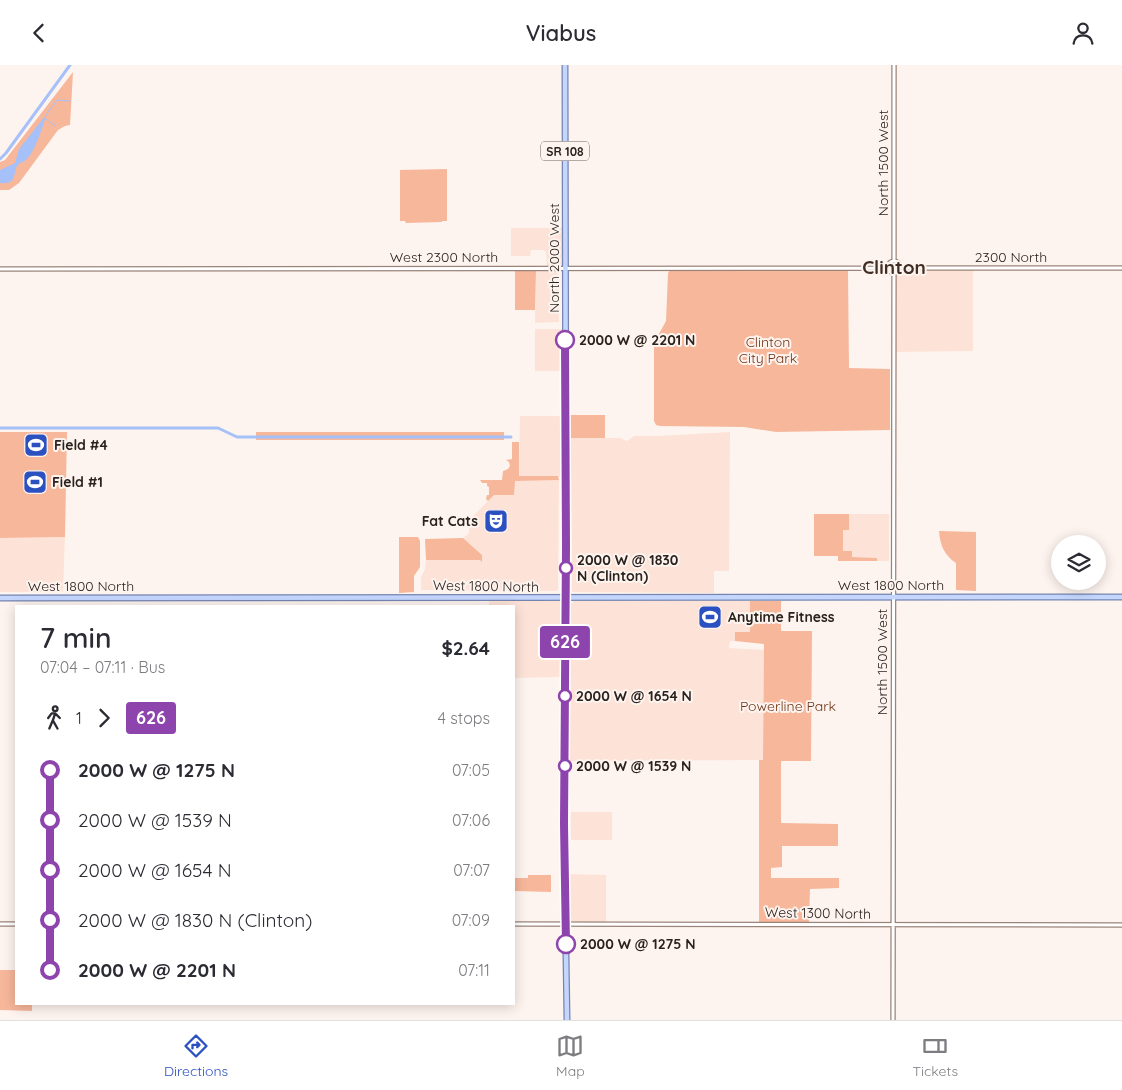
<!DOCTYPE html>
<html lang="en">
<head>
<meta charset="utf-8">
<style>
	body { margin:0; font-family:Quicksand,sans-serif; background:#f7f7f7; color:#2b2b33; height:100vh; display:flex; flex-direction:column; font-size:19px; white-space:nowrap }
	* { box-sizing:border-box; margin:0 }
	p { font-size:16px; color:#7c7c81 }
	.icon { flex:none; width:28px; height:28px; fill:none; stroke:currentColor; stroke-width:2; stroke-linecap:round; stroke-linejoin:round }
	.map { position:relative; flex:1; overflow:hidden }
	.drawer { position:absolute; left:15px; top:540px; width:500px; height:400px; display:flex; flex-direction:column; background:#fff; border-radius:0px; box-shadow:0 2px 12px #0003 }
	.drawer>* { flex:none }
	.badge { padding:0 10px; border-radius:4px; font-size:18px; line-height:32px }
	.fabs { position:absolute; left:1051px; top:470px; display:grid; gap:10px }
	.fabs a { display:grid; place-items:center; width:55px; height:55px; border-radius:50%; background:#fff; box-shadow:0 2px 12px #0003; font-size:25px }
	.map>.badge { position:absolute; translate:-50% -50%; box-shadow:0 0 0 2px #fff }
	.legs { display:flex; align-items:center; gap:8px; height:55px; padding:0 25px; font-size:16px }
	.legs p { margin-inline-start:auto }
	.overview { display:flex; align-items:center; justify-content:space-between; height:85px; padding:0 25px }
	h1 { font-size:28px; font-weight:600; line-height:38px }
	ul { padding:0 25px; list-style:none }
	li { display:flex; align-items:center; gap:18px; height:50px; font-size:19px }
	li i { display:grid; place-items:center; width:8px; height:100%; margin:0 6px; background:currentColor }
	li i::after { content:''; width:12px; height:12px; margin:-6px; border:4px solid; border-radius:50%; background:#fff }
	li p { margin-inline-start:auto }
	li:first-child i { background:linear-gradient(#0000 50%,currentColor 0) }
	li:last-child i { background:linear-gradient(currentColor 50%,#0000 0) }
	header { display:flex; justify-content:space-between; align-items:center; height:65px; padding:0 25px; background:#fff; font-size:22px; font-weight:600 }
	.tabs { display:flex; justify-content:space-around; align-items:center; height:70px; border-top:1px solid #e1e1e2; background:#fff; font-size:14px; color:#7c7c81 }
	.tabs a { display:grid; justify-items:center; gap:2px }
	.tabs .current { color:#2b50c0 }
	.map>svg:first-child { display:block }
	.built { fill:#fde3d7 }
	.green { fill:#f7b79b }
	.water { fill:#a6c0fa }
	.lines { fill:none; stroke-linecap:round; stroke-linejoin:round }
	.stream { stroke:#a6c0fa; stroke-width:1 }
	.canal { stroke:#a6c0fa; stroke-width:3 }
	.minor-casing { stroke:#9a847a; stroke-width:5.5 }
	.major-casing { stroke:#7585b0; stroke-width:7 }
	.minor { stroke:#fff; stroke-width:3 }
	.major { stroke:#c4d6fe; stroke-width:4.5 }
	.line-1-casing { stroke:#fff; stroke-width:11 }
	.line-1 { stroke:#8e44ad; stroke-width:8 }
	.stop-1-dot { fill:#fff; stroke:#8e44ad; stroke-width:2.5 }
	.labels { text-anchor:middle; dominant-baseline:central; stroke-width:4; stroke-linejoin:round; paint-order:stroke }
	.shield { fill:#fef4ef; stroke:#6a615d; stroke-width:1 }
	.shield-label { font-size:12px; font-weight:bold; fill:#2b221e }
	.street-label { font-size:14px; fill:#2b221e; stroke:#fef4ef }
	.stop-label { font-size:14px; font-weight:bold; fill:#2b221e; stroke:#fef4ef; text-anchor:start }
	.park-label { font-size:14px; fill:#6e3316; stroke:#fef4ef }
	.poi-label { font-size:14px; font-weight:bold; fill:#2b221e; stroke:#fef4ef; text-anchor:start }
	.district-label { font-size:19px; font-weight:bold; fill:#402e25; stroke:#fef4ef }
</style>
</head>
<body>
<header><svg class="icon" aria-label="back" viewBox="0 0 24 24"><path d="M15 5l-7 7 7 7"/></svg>Viabus<svg class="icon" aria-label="person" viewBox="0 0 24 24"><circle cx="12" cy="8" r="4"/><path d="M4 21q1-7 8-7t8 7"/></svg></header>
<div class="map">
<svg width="1122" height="955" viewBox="0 0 1122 955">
	<rect width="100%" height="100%" fill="#fef4ef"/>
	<path class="built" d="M 511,163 L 563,163 L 563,201 L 547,201 L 546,187 L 544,185 L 531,185 L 530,191 L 511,191 Z
		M 902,205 L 973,205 L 973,286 L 896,287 L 896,210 Z
		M 536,206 L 558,206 L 559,257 L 535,258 Z
		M 535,264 L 562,264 L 562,306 L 535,306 Z
		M 520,351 L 561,351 L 562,412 L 519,412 Z
		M 730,367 L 729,506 L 714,506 L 714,528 L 572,527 L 571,408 L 567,373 L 620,373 L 627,376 L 634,371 L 659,371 Z
		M 514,415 L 559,415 L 558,525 L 557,526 L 421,525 L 421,512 L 425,504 L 426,495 L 481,495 L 482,490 L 463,473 L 469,468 L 469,455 L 494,430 L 514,430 Z
		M 849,449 L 889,449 L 889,496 L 877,496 L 876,493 L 852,492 L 843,486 L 843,465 L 849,465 Z
		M 65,472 L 63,527 L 0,527 L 0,473 Z
		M 489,536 L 560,536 L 561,612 L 514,613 L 514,541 L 489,541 Z
		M 574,536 L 750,536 L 750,567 L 735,568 L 735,576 L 730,576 L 729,583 L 764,585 L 763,695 L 570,696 L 571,539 Z
		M 571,747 L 612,747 L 612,775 L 571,775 Z
		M 568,809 L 606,810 L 606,857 L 574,857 L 569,855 Z"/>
	<path class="green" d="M 73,7 L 70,60 L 65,61 L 58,65 L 19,118 L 9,125 L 0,125 L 0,97 L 5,95 Z
		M 447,104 L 447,156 L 442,156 L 442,157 L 406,158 L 405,156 L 400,156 L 400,105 Z
		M 670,205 L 848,206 L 849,303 L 890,304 L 890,365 L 776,367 L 744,362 L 660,361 L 656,360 L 654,356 L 654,278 L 666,256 L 668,208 Z
		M 515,206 L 536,206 L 535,245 L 515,245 Z
		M 567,350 L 605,350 L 605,373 L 567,373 Z
		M 0,367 L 67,367 L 65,472 L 0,473 Z
		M 256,367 L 504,367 L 504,375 L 256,375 Z
		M 512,377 L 519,377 L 519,411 L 558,411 L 559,415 L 515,416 L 514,430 L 494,430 L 488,436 L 486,434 L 487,430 L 489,430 L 489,422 L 487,421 L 487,418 L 482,418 L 480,415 L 502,415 L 503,406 L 508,404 L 510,401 L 509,397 L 506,395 L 512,394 Z
		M 814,449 L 849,449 L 849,465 L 843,465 L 843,486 L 852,486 L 852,492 L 877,493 L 877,496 L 838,496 L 838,491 L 814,491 Z
		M 939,466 L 976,467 L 976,526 L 956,525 L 956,498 C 944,490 940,480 939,466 Z
		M 399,472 L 418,472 L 420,476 L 420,502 L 414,511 L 414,527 L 399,528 Z
		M 463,473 L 482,490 L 482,497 L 480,495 L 426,495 L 425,474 Z
		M 750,536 L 781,536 L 781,566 L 812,566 L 811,696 L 781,696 L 781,758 L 838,759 L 838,781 L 782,781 L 782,802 L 771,803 L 771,813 L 839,813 L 839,823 L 810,824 L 809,857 L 759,857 L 759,695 L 763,695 L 764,579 L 735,576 L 735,567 L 750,567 Z
		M 528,810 L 551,810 L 551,827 L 514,826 L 514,813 L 528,813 Z
		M 0,905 L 16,905 L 16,939 L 32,939 L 32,946 L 0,945 Z"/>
	<path class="water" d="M 46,50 C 44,59 34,88 27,94 C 24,97 20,97 17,101 C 13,110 16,120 0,118 L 0,105 L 15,98 L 19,84 Z"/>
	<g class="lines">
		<path class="stream" d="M 46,50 L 57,35 L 70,36
			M 45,54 L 47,55
			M 49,56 L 55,61"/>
		<path class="canal" d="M 0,94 L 6,88 L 70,0
			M 0,363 L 218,363 L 237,372 L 511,372"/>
		<g class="minor-casing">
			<path id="minor" d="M 894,196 L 894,0
				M888 202a6 6 0 1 1 12 0a6 6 0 1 1-12 0Z
				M 900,203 L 1122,203
				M 0,204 L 888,203
				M 0,859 L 16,859
				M 514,859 L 1122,860
				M 893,955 L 894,209"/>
		</g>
		<g class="major-casing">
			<path id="major" d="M 565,0 L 566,483 L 564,759 L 567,955
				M 0,533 L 1122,532"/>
		</g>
		<use href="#minor" class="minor"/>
		<use href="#major" class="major"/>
	</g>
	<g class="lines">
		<g class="line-1-casing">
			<path id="line-1" d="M 565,275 L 566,483 L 564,759 L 566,879"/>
		</g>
		<use href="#line-1" class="line-1"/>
	</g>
	<defs>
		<g id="stadium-square" transform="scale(1.25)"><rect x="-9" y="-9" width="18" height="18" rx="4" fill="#2b50c0" stroke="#fef4ef"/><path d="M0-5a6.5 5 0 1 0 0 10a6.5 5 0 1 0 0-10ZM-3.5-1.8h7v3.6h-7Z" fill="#fff"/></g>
		<g id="theatre-square" transform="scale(1.25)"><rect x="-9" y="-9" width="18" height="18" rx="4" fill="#2b50c0" stroke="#fef4ef"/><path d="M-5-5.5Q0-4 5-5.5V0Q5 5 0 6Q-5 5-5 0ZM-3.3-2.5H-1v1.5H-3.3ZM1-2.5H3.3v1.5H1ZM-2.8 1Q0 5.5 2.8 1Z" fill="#fff"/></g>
	</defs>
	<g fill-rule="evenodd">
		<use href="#stadium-square" x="36" y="380"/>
		<use href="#stadium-square" x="35" y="417"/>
		<use href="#theatre-square" x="496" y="456"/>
		<use href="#stadium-square" x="710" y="552"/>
	</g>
	<g class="stop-1-dot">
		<circle cx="565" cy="275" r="9"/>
		<circle cx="566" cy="503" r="6"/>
		<circle cx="565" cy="631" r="6"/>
		<circle cx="565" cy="701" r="6"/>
		<circle cx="566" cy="879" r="9"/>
	</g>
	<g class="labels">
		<rect class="shield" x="541" y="76.5" width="48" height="19" rx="4"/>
		<g class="shield-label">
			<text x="565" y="86">SR 108</text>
		</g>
		<g class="street-label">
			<text transform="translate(883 98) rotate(-90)">North 1500 West</text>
			<text x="444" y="192">West 2300 North</text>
			<text x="1011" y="192">2300 North</text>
			<text transform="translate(554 193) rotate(-90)">North 2000 West</text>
			<text x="891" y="520">West 1800 North</text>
			<text x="81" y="521">West 1800 North</text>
			<text transform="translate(486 521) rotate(1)">West 1800 North</text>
			<text transform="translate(882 597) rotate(-90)">North 1500 West</text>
			<text transform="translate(818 848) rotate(1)">West 1300 North</text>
		</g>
		<g class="stop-label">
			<text x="579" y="275">2000 W @ 2201 N</text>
			<text x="577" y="495">2000 W @ 1830<tspan x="577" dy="16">N (Clinton)</tspan></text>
			<text x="576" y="631">2000 W @ 1654 N</text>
			<text x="576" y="701">2000 W @ 1539 N</text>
			<text x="580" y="879">2000 W @ 1275 N</text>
		</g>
		<g class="park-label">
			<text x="768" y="277">Clinton<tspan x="768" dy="16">City Park</tspan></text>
			<text x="788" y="641">Powerline Park</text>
		</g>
		<g class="poi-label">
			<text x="54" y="380">Field #4</text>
			<text x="52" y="417">Field #1</text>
			<text x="478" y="456" text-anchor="end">Fat Cats</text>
			<text x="728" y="552">Anytime Fitness</text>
		</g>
		<g class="district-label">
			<text x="894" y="202">Clinton</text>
		</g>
	</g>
</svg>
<div class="fabs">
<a><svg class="icon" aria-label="layers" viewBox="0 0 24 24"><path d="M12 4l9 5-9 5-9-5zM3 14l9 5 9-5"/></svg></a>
</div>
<b class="badge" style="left:565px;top:577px;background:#8e44ad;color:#fff">626</b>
<section class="drawer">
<div class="overview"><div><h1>7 min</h1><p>07:04 – 07:11 · Bus</p></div><b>$2.64</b></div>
<div class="legs"><svg class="icon" aria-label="walk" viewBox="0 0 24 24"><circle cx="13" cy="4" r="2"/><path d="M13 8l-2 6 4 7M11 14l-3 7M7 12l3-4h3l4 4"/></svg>1<svg class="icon" aria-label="forward" viewBox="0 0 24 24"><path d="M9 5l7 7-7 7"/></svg><b class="badge" style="background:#8e44ad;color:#fff">626</b><p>4 stops</p></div>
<ul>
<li><i style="color:#8e44ad"></i><b>2000 W @ 1275 N</b><p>07:05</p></li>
<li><i style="color:#8e44ad"></i><span>2000 W @ 1539 N</span><p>07:06</p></li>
<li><i style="color:#8e44ad"></i><span>2000 W @ 1654 N</span><p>07:07</p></li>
<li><i style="color:#8e44ad"></i><span>2000 W @ 1830 N (Clinton)</span><p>07:09</p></li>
<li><i style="color:#8e44ad"></i><b>2000 W @ 2201 N</b><p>07:11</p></li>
</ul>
</section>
</div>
<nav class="tabs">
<a class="current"><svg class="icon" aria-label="directions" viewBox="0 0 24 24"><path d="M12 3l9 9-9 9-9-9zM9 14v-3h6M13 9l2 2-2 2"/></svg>Directions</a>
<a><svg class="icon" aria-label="map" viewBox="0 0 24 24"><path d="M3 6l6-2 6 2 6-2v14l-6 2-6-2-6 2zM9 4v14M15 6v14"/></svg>Map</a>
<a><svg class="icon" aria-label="tickets" viewBox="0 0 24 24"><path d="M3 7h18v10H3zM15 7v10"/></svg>Tickets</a>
</nav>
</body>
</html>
